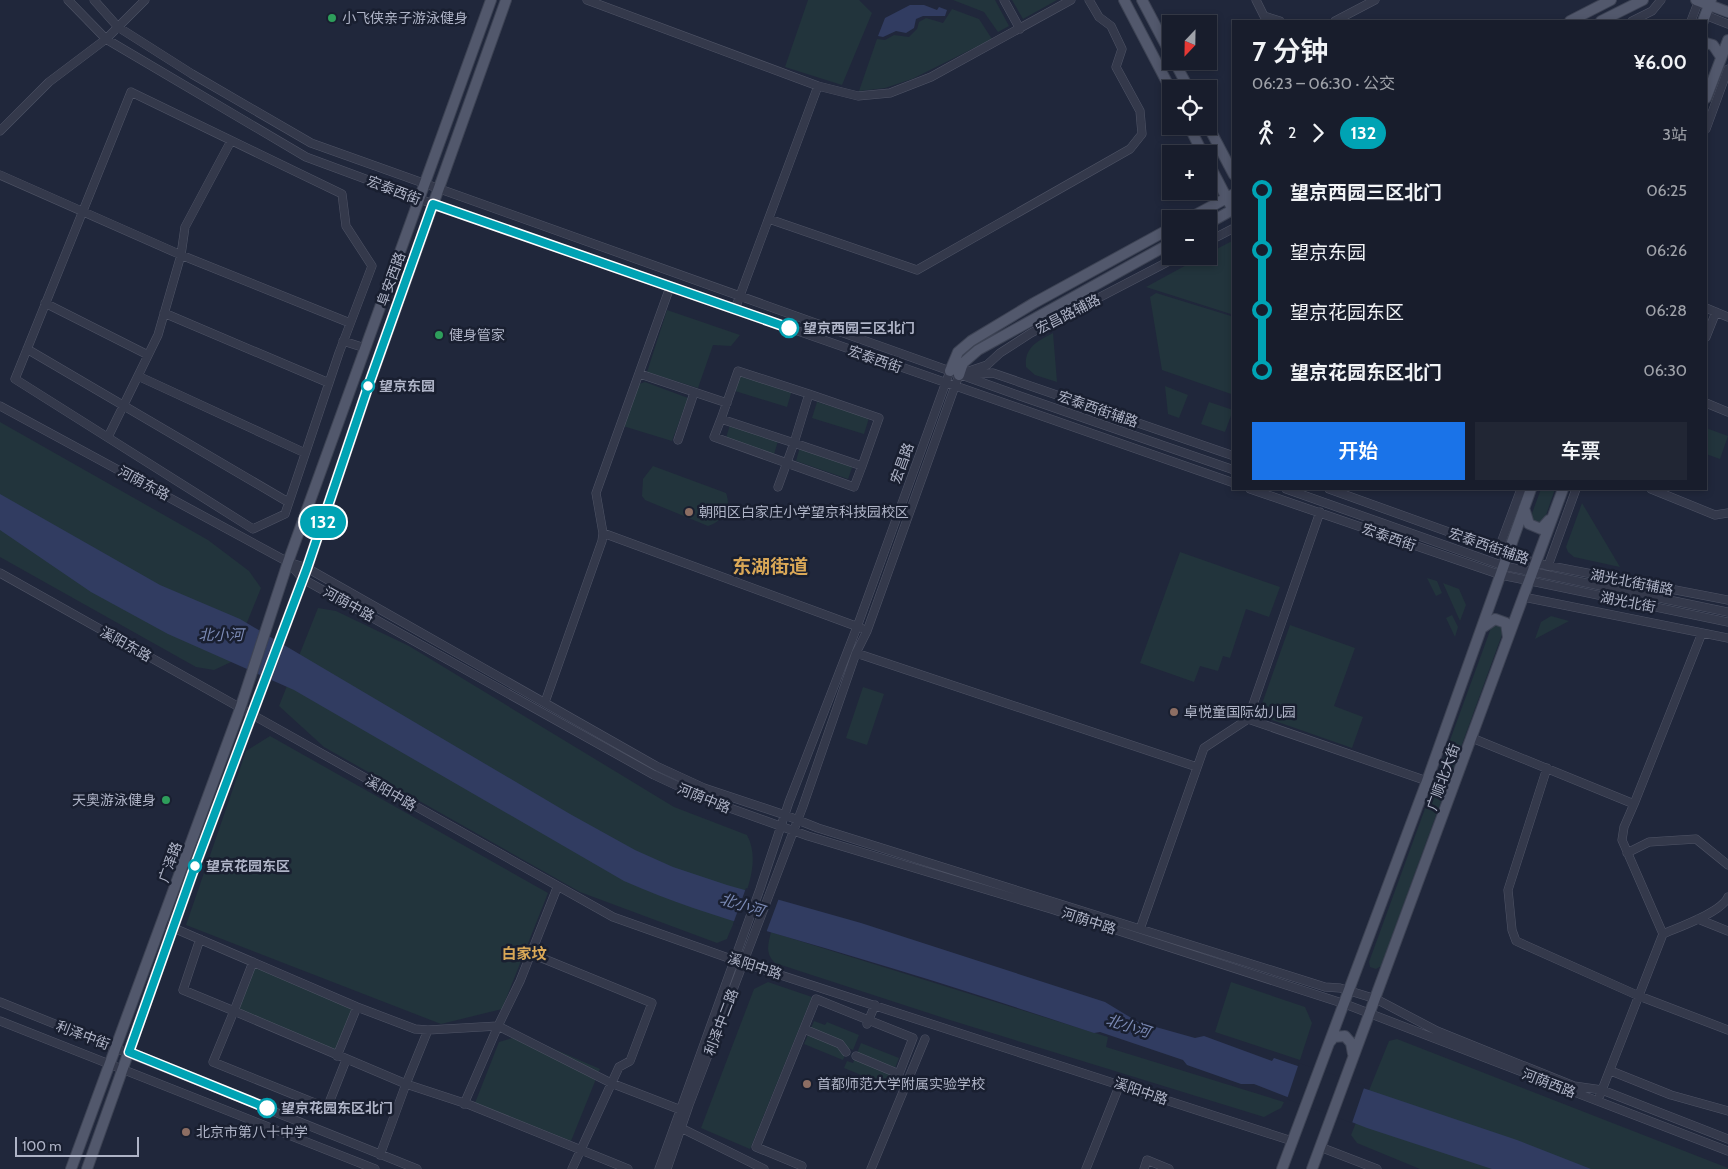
<!DOCTYPE html>
<html lang="zh">
<head>
<meta charset="utf-8">
<style>
	body { margin:0; font-family:Cabin,"Noto Sans SC",sans-serif; background:#212634; color:#f1f3f6; height:100vh; display:flex; flex-direction:column; font-size:19px; white-space:nowrap }
	* { box-sizing:border-box; margin:0 }
	p { font-size:16px; color:#9fa2a9 }
	.icon { flex:none; width:28px; height:28px; fill:none; stroke:currentColor; stroke-width:2; stroke-linecap:round; stroke-linejoin:round }
	.map { position:relative; flex:1; overflow:hidden }
	.drawer { position:absolute; left:1232px; top:20px; width:475px; height:470px; display:flex; flex-direction:column; background:#181d2c; border-radius:0px; box-shadow:0 2px 8px #0003,0 0 0 1px #363b48 }
	.drawer>* { flex:none }
	.badge { padding:0 10px; border-radius:16px; font-size:18px; line-height:32px }
	.needle { width:32px; rotate:202deg }
	.tools { position:absolute; left:1162px; top:15px; display:grid; gap:10px }
	.tools a { display:grid; place-items:center; width:55px; height:55px; border-radius:0px; background:#181d2c; box-shadow:0 2px 8px #0003,0 0 0 1px #363b48; font-size:25px }
	.scale { position:absolute; left:15px; bottom:12px; width:124px; box-sizing:border-box; padding-left:5px; border:2px solid #afb4c7; border-top:0; font-size:14px; line-height:18px; white-space:nowrap; color:#afb4c7; -webkit-text-stroke:4px #191f30; paint-order:stroke }
	.map>.badge { position:absolute; translate:-50% -50%; box-shadow:0 0 0 2px #fff }
	.legs { display:flex; align-items:center; gap:8px; height:55px; padding:0 20px; font-size:16px }
	.legs p { margin-inline-start:auto }
	.overview { display:flex; align-items:center; justify-content:space-between; height:85px; padding:0 20px }
	h1 { font-size:28px; font-weight:600; line-height:38px }
	.primary-button { display:flex; gap:10px; margin-top:auto; padding:10px 20px }
	.primary-button a { flex:1; height:58px; border-radius:0px; background:#1a73e8; color:#fff; font-size:20px; font-weight:600; line-height:58px; text-align:center }
	.primary-button a+a { background:#212634; color:#f1f3f6 }
	ul { padding:0 20px; list-style:none }
	li { display:flex; align-items:center; gap:18px; height:60px; font-size:19px }
	li i { display:grid; place-items:center; width:8px; height:100%; margin:0 6px; background:currentColor }
	li i::after { content:''; width:12px; height:12px; margin:-6px; border:4px solid; border-radius:50%; background:#181d2c }
	li p { margin-inline-start:auto }
	li:first-child i { background:linear-gradient(#0000 50%,currentColor 0) }
	li:last-child i { background:linear-gradient(currentColor 50%,#0000 0) }
	.map>svg:first-child { display:block }
	.green { fill:#22343c }
	.water { fill:#313c61 }
	.pier { fill:#20273b }
	.lines { fill:none; stroke-linecap:round; stroke-linejoin:round }
	.minor-casing { stroke:#4f5466; stroke-width:9 }
	.major-casing { stroke:#3d4354; stroke-width:12 }
	.minor { stroke:#34394b; stroke-width:8 }
	.major { stroke:#52586c; stroke-width:10 }
	.line-1-casing { stroke:#fff; stroke-width:11 }
	.line-1 { stroke:#00a3b4; stroke-width:8 }
	.leisure-dot { fill:#2e9e5b; stroke:#191f30; stroke-width:2 }
	.stop-1-dot { fill:#fff; stroke:#00a3b4; stroke-width:2.5 }
	.education-dot { fill:#8d6e63; stroke:#191f30; stroke-width:2 }
	.labels { text-anchor:middle; dominant-baseline:central; stroke-width:5; stroke-linejoin:round; paint-order:stroke }
	.poi-label { font-size:14px; fill:#afb4c7; stroke:#191f30; text-anchor:start }
	.street-label { font-size:14px; fill:#afb4c7; stroke:#191f30 }
	.stop-label { font-size:14px; font-weight:bold; fill:#afb4c7; stroke:#191f30; text-anchor:start }
	.water-label { font-size:15px; font-style:italic; fill:#7c8bb6; stroke:#191f30 }
	.neighbourhood-label { font-size:15px; font-weight:bold; fill:#daa857; stroke:#191f30 }
	.district-label { font-size:19px; font-weight:bold; fill:#daa857; stroke:#191f30 }
</style>
</head>
<body>
<div class="map">
<svg width="1728" height="1169" viewBox="0 0 1728 1169">
	<rect width="100%" height="100%" fill="#20273b"/>
	<path class="green" d="M 808,0 L 859,0 L 872,13 L 842,85 L 785,67 Z
		M 953,0 L 995,0 L 1009,26 L 998,32 L 984,12 Z
		M 1012,0 L 1057,0 L 1023,19 Z
		M 952,9 L 979,19 L 992,39 L 912,79 L 885,88 L 859,91 L 877,39 L 885,40 L 894,35 L 909,37 L 917,29 L 919,22 L 926,18 L 943,23 Z
		M 1234,240 L 1234,315 L 1146,287 L 1203,256 L 1209,256 L 1209,253 Z
		M 1156,293 L 1234,317 L 1234,395 L 1162,370 L 1150,297 Z
		M 667,310 L 740,335 L 731,346 L 713,345 L 698,388 L 647,372 Z
		M 1053,333 L 1057,382 L 1035,375 L 1026,367 C 1024,347 1038,341 1053,333 Z
		M 741,374 L 792,390 L 787,407 L 735,391 Z
		M 645,382 L 688,398 L 672,441 L 623,426 L 639,384 Z
		M 1165,386 L 1188,395 L 1179,418 L 1168,414 Z
		M 817,402 L 869,418 L 864,434 L 812,418 Z
		M 1209,402 L 1233,410 L 1225,432 L 1201,424 Z
		M 0,422 L 208,540 L 249,571 L 261,588 L 231,662 L 214,670 L 196,667 L 0,557 Z
		M 730,425 L 778,441 L 774,454 L 726,438 Z
		M 1706,428 L 1728,436 L 1720,459 L 1706,454 Z
		M 800,447 L 853,465 L 848,479 L 796,461 Z
		M 653,466 L 726,493 C 732,509 723,521 708,526 L 645,500 L 642,496 L 643,479 Z
		M 1541,489 L 1555,489 L 1544,521 L 1535,525 L 1531,516 Z
		M 1582,503 L 1620,567 L 1574,557 L 1568,552 L 1566,547 Z
		M 1180,552 L 1280,587 L 1269,617 L 1246,609 L 1230,658 L 1223,656 L 1218,671 L 1200,666 L 1194,682 L 1140,663 Z
		M 1427,578 L 1437,581 L 1442,593 L 1436,596 Z
		M 1443,583 L 1459,589 L 1466,605 L 1460,621 Z
		M 318,608 L 336,611 L 409,646 L 674,807 L 747,835 C 764,866 739,909 727,939 L 717,943 L 580,892 L 324,747 L 279,706 Z
		M 1452,615 L 1458,627 L 1455,637 L 1446,618 Z
		M 1551,616 L 1569,621 L 1535,639 L 1541,622 Z
		M 1496,623 L 1503,626 L 1503,632 L 1381,966 L 1376,969 L 1370,967 L 1369,962 L 1491,628 Z
		M 1290,625 L 1355,648 L 1334,706 L 1363,717 L 1352,748 L 1258,715 Z
		M 863,687 L 884,694 L 867,745 L 846,738 Z
		M 270,736 L 548,893 L 502,1009 L 441,1024 L 186,925 L 246,751 Z
		M 771,932 L 1108,1037 L 1106,1047 L 1284,1102 L 1281,1108 L 1264,1117 L 950,1020 L 775,963 C 765,953 768,945 771,932 Z
		M 253,965 L 355,1009 L 338,1052 L 235,1010 Z
		M 768,982 L 812,997 L 750,1149 L 701,1128 L 754,989 Z
		M 1231,982 L 1305,1007 L 1312,1023 L 1300,1060 L 1215,1032 Z
		M 814,1021 L 825,1025 L 827,1022 L 859,1035 L 853,1050 L 848,1048 L 843,1060 L 804,1044 Z
		M 522,1035 L 600,1069 L 571,1141 L 475,1103 L 499,1042 Z
		M 1397,1039 L 1728,1168 L 1728,1169 L 1420,1169 L 1357,1143 L 1351,1135 L 1389,1041 Z
		M 861,1043 L 899,1058 L 888,1086 L 844,1068 L 847,1061 L 853,1063 Z"/>
	<path class="water" d="M 910,5 L 924,5 L 937,10 L 939,7 L 947,10 L 945,16 L 923,16 L 916,19 L 914,28 L 906,33 L 896,31 L 883,37 L 878,36 L 885,18 Z
		M 0,494 L 160,585 L 240,619 L 570,814 L 635,850 L 673,867 L 727,885 L 861,923 L 1105,1002 L 1138,1022 L 1195,1038 L 1204,1036 L 1272,1061 L 1274,1058 L 1517,1140 L 1591,1169 L 1492,1169 L 1367,1128 L 1254,1084 L 1241,1084 L 1187,1065 L 1183,1060 L 1100,1032 L 1094,1033 C 1012,1006 930,979 848,955 C 772,932 696,913 624,881 L 294,690 L 168,634 L 91,592 L 0,530 Z"/>
	<path class="pier" d="M 746,888 L 779,898 L 766,933 L 733,924 Z
		M 1299,1063 L 1365,1085 L 1352,1123 L 1287,1099 Z"/>
	<g class="lines">
		<g class="minor-casing">
			<path id="minor" d="M 68,0 L 106,39 L 306,157 L 433,204 L 1234,483
				M 94,0 L 118,27 L 192,74 L 311,143 L 1020,396 L 1234,470
				M 587,0 L 818,86 L 858,96 L 890,93 L 931,77 L 1071,0
				M 1004,0 L 1020,29
				M 1256,0 L 1264,16 L 1280,21
				M 1705,15 L 1728,24
				M 1335,21 L 1375,0
				M 1632,21 L 1652,11 L 1661,0
				M 1691,21 L 1699,0
				M 131,92 L 342,194 L 346,226 L 372,266 L 339,353 L 285,514 L 253,529 L 15,379 Z
				M 1706,129 L 1728,69
				M 0,131 L 49,82 L 106,39 L 145,0
				M 0,175 L 181,255 L 350,323
				M 769,219 L 917,270 L 1130,149 L 1142,134 L 1140,111 L 1116,67 L 1122,49 L 1111,26 L 1099,17 L 1089,0
				M 1209,241 L 1234,228
				M 45,303 L 148,355
				M 1706,308 L 1728,317
				M 735,309 L 818,86
				M 164,313 L 329,383
				M 1706,337 L 1716,312
				M 343,341 L 365,348
				M 27,349 L 288,502
				M 738,371 L 809,394 L 794,443 L 721,419 Z
				M 966,372 L 987,365 L 1000,353 L 1031,333 L 1179,256
				M 640,374 L 727,403
				M 964,375 L 993,373 L 1234,456
				M 138,376 L 305,453
				M 1706,403 L 1728,412
				M 0,406 L 288,562 L 307,568 L 656,766 L 704,788 L 785,815 L 818,828 L 1325,987 L 1340,988 L 1376,999 L 1437,1031 L 1574,1086 L 1602,1090 L 1728,1139
				M 721,419 L 714,437 L 854,487 L 862,466
				M 108,437 L 158,335 L 181,255 L 185,227 L 231,141
				M 678,440 L 694,393
				M 778,487 L 794,443 L 862,466 L 879,418 L 809,394
				M 1250,489 L 1501,575 L 1728,622
				M 1286,489 L 1504,566 L 1728,612
				M 1329,489 L 1535,563 L 1728,600
				M 1651,489 L 1715,515 L 1728,513
				M 603,533 L 861,628
				M 1498,551 L 1521,489
				M 289,563 L 303,579 L 654,775 L 710,801 L 808,836 L 1051,909 L 1345,1004 L 1728,1151
				M 1548,566 L 1576,489
				M 0,573 L 613,917 L 734,960 L 1292,1141
				M 1523,597 L 1728,638
				M 856,653 L 1197,767
				M 545,702 L 602,541 L 603,533 L 596,493 L 670,287
				M 1248,719 L 1427,781
				M 1472,738 L 1634,804 L 1624,827 L 1622,840 L 1663,934 L 1600,1095
				M 1547,768 L 1508,890 L 1512,930 L 1516,941 L 1639,996 L 1728,1030
				M 1634,804 L 1702,633
				M 1627,853 L 1649,842 L 1696,839 L 1728,865
				M 1698,919 L 1728,931
				M 162,923 L 357,1007 L 415,1029 L 428,1030 L 498,1026 L 520,981 L 557,888
				M 1140,929 L 1204,748 L 1248,719 L 1320,512
				M 1663,934 C 1679,927 1722,912 1728,897
				M 200,939 L 183,990 L 234,1011 L 213,1062 L 327,1108 L 346,1060
				M 532,954 L 652,1003 L 630,1061 L 619,1067 L 572,1169
				M 253,962 L 234,1011 L 406,1084 L 428,1030
				M 0,1002 L 417,1169
				M 0,1021 L 375,1169
				M 867,1024 L 875,1005
				M 804,1029 L 840,1044 L 846,1052
				M 337,1056 L 357,1007
				M 1611,1071 L 1671,1095 L 1728,1111
				M 464,1104 L 498,1026 L 611,1083 L 681,1110
				M 679,1127 L 764,1169
				M 1320,1147 L 1377,1169
				M 380,1155 L 406,1084 L 470,1105 L 628,1169
				M 802,1166 L 756,1147 L 816,999 L 913,1038 L 899,1074 L 856,1056
				M 659,1169 L 760,889 L 789,802 L 857,627 L 950,371
				M 667,1169 L 689,1105 L 803,806 L 856,653 L 867,631 L 959,375
				M 871,1169 L 925,1039
				M 1086,1169 L 1120,1084
				M 1144,1169 L 1147,1160 L 1169,1169"/>
		</g>
		<g class="major-casing">
			<path id="major" d="M 1124,0 L 1171,90
				M 1142,0 L 1171,55
				M 1696,0 L 1728,12
				M 1570,21 L 1611,0
				M 1601,21 L 1643,0
				M 1703,21 L 1711,0
				M 1706,43 L 1713,45 L 1721,57
				M 1174,61 L 1189,89
				M 1706,98 L 1728,40
				M 1189,126 L 1203,154
				M 1208,126 L 1234,175
				M 1209,164 L 1233,210
				M 1188,219 L 1234,194
				M 1209,223 L 1234,209
				M 950,371 L 958,352 L 971,341 L 1034,303 L 1171,228
				M 959,375 L 963,363 L 978,350 L 1171,243
				M 1524,508 L 1529,524 L 1541,529 L 1549,520
				M 1482,628 L 1495,619 L 1506,623 L 1508,637
				M 1329,1043 L 1334,1037 L 1345,1036 L 1351,1043 L 1353,1054
				M 71,1169 L 240,709 L 288,562 L 491,0
				M 87,1169 L 195,866 L 307,568 L 369,384 L 506,0
				M 1282,1169 L 1427,781 L 1531,489
				M 1312,1169 L 1563,489"/>
		</g>
		<use href="#minor" class="minor"/>
		<use href="#major" class="major"/>
	</g>
	<g class="lines">
		<g class="line-1-casing">
			<path id="line-1" d="M 267,1108 L 129,1052 L 195,866 L 307,568 L 369,384 L 433,204 L 789,328"/>
		</g>
		<use href="#line-1" class="line-1"/>
	</g>
	<g class="leisure-dot">
		<circle cx="332" cy="18" r="5"/>
		<circle cx="439" cy="335" r="5"/>
		<circle cx="166" cy="800" r="5"/>
	</g>
	<g class="stop-1-dot">
		<circle cx="789" cy="328" r="9"/>
		<circle cx="368" cy="386" r="6"/>
		<circle cx="195" cy="866" r="6"/>
		<circle cx="267" cy="1108" r="9"/>
	</g>
	<g class="education-dot">
		<circle cx="689" cy="512" r="5"/>
		<circle cx="1174" cy="712" r="5"/>
		<circle cx="807" cy="1084" r="5"/>
		<circle cx="186" cy="1132" r="5"/>
	</g>
	<g class="labels">
		<g class="poi-label">
			<text x="342" y="18">小飞侠亲子游泳健身</text>
			<text x="449" y="335">健身管家</text>
			<text x="699" y="512">朝阳区白家庄小学望京科技园校区</text>
			<text x="1184" y="712">卓悦童国际幼儿园</text>
			<text x="156" y="800" text-anchor="end">天奥游泳健身</text>
			<text x="817" y="1084">首都师范大学附属实验学校</text>
			<text x="196" y="1132">北京市第八十中学</text>
		</g>
		<g class="street-label">
			<text transform="translate(394 190) rotate(21)">宏泰西街</text>
			<text transform="translate(391 279) rotate(-70)">阜安西路</text>
			<text transform="translate(1068 314) rotate(-27)">宏昌路辅路</text>
			<text transform="translate(875 359) rotate(19)">宏泰西街</text>
			<text transform="translate(1098 409) rotate(19)">宏泰西街辅路</text>
			<text transform="translate(902 463) rotate(-70)">宏昌路</text>
			<text transform="translate(144 483) rotate(28)">河荫东路</text>
			<text transform="translate(1389 537) rotate(19)">宏泰西街</text>
			<text transform="translate(1489 546) rotate(19)">宏泰西街辅路</text>
			<text transform="translate(1632 582) rotate(11)">湖光北街辅路</text>
			<text transform="translate(1628 602) rotate(11)">湖光北街</text>
			<text transform="translate(349 604) rotate(29)">河荫中路</text>
			<text transform="translate(126 644) rotate(29)">溪阳东路</text>
			<text transform="translate(1443 777) rotate(-70)">广顺北大街</text>
			<text transform="translate(391 793) rotate(30)">溪阳中路</text>
			<text transform="translate(704 798) rotate(22)">河荫中路</text>
			<text transform="translate(170 862) rotate(-70)">广泽路</text>
			<text transform="translate(1089 921) rotate(18)">河荫中路</text>
			<text transform="translate(755 966) rotate(18)">溪阳中路</text>
			<text transform="translate(721 1022) rotate(-69)">利泽中二路</text>
			<text transform="translate(83 1035) rotate(21)">利泽中街</text>
			<text transform="translate(1549 1083) rotate(21)">河荫西路</text>
			<text transform="translate(1141 1091) rotate(19)">溪阳中路</text>
		</g>
		<g class="stop-label">
			<text x="803" y="328">望京西园三区北门</text>
			<text x="379" y="386">望京东园</text>
			<text x="206" y="866">望京花园东区</text>
			<text x="281" y="1108">望京花园东区北门</text>
		</g>
		<g class="water-label">
			<text x="221" y="635">北小河</text>
			<text transform="translate(742 905) rotate(17)">北小河</text>
			<text transform="translate(1128 1026) rotate(17)">北小河</text>
		</g>
		<g class="neighbourhood-label">
			<text x="524" y="954">白家坟</text>
		</g>
		<g class="district-label">
			<text x="770" y="566">东湖街道</text>
		</g>
	</g>
</svg>
<div class="tools">
<a><svg class="needle" viewBox="-14 -14 28 28"><path d="M0-13l5 13h-10z" fill="#e53935"/><path d="M0 13l5-13h-10z" fill="#9fa2a9"/></svg></a>
<a><svg class="icon" aria-label="locate" viewBox="0 0 24 24"><circle cx="12" cy="12" r="6"/><path d="M12 2v4M12 18v4M2 12h4M18 12h4"/></svg></a>
<a>+</a>
<a>−</a>
</div>
<div class="scale">100 m</div>
<b class="badge" style="left:323px;top:522px;background:#00a3b4;color:#fff">132</b>
<section class="drawer">
<div class="overview"><div><h1>7 分钟</h1><p>06:23 – 06:30 · 公交</p></div><b>¥6.00</b></div>
<div class="legs"><svg class="icon" aria-label="walk" viewBox="0 0 24 24"><circle cx="13" cy="4" r="2"/><path d="M13 8l-2 6 4 7M11 14l-3 7M7 12l3-4h3l4 4"/></svg>2<svg class="icon" aria-label="forward" viewBox="0 0 24 24"><path d="M9 5l7 7-7 7"/></svg><b class="badge" style="background:#00a3b4;color:#fff">132</b><p>3站</p></div>
<ul>
<li><i style="color:#00a3b4"></i><b>望京西园三区北门</b><p>06:25</p></li>
<li><i style="color:#00a3b4"></i><span>望京东园</span><p>06:26</p></li>
<li><i style="color:#00a3b4"></i><span>望京花园东区</span><p>06:28</p></li>
<li><i style="color:#00a3b4"></i><b>望京花园东区北门</b><p>06:30</p></li>
</ul>
<div class="primary-button"><a>开始</a><a>车票</a></div>
</section>
</div>
</body>
</html>
